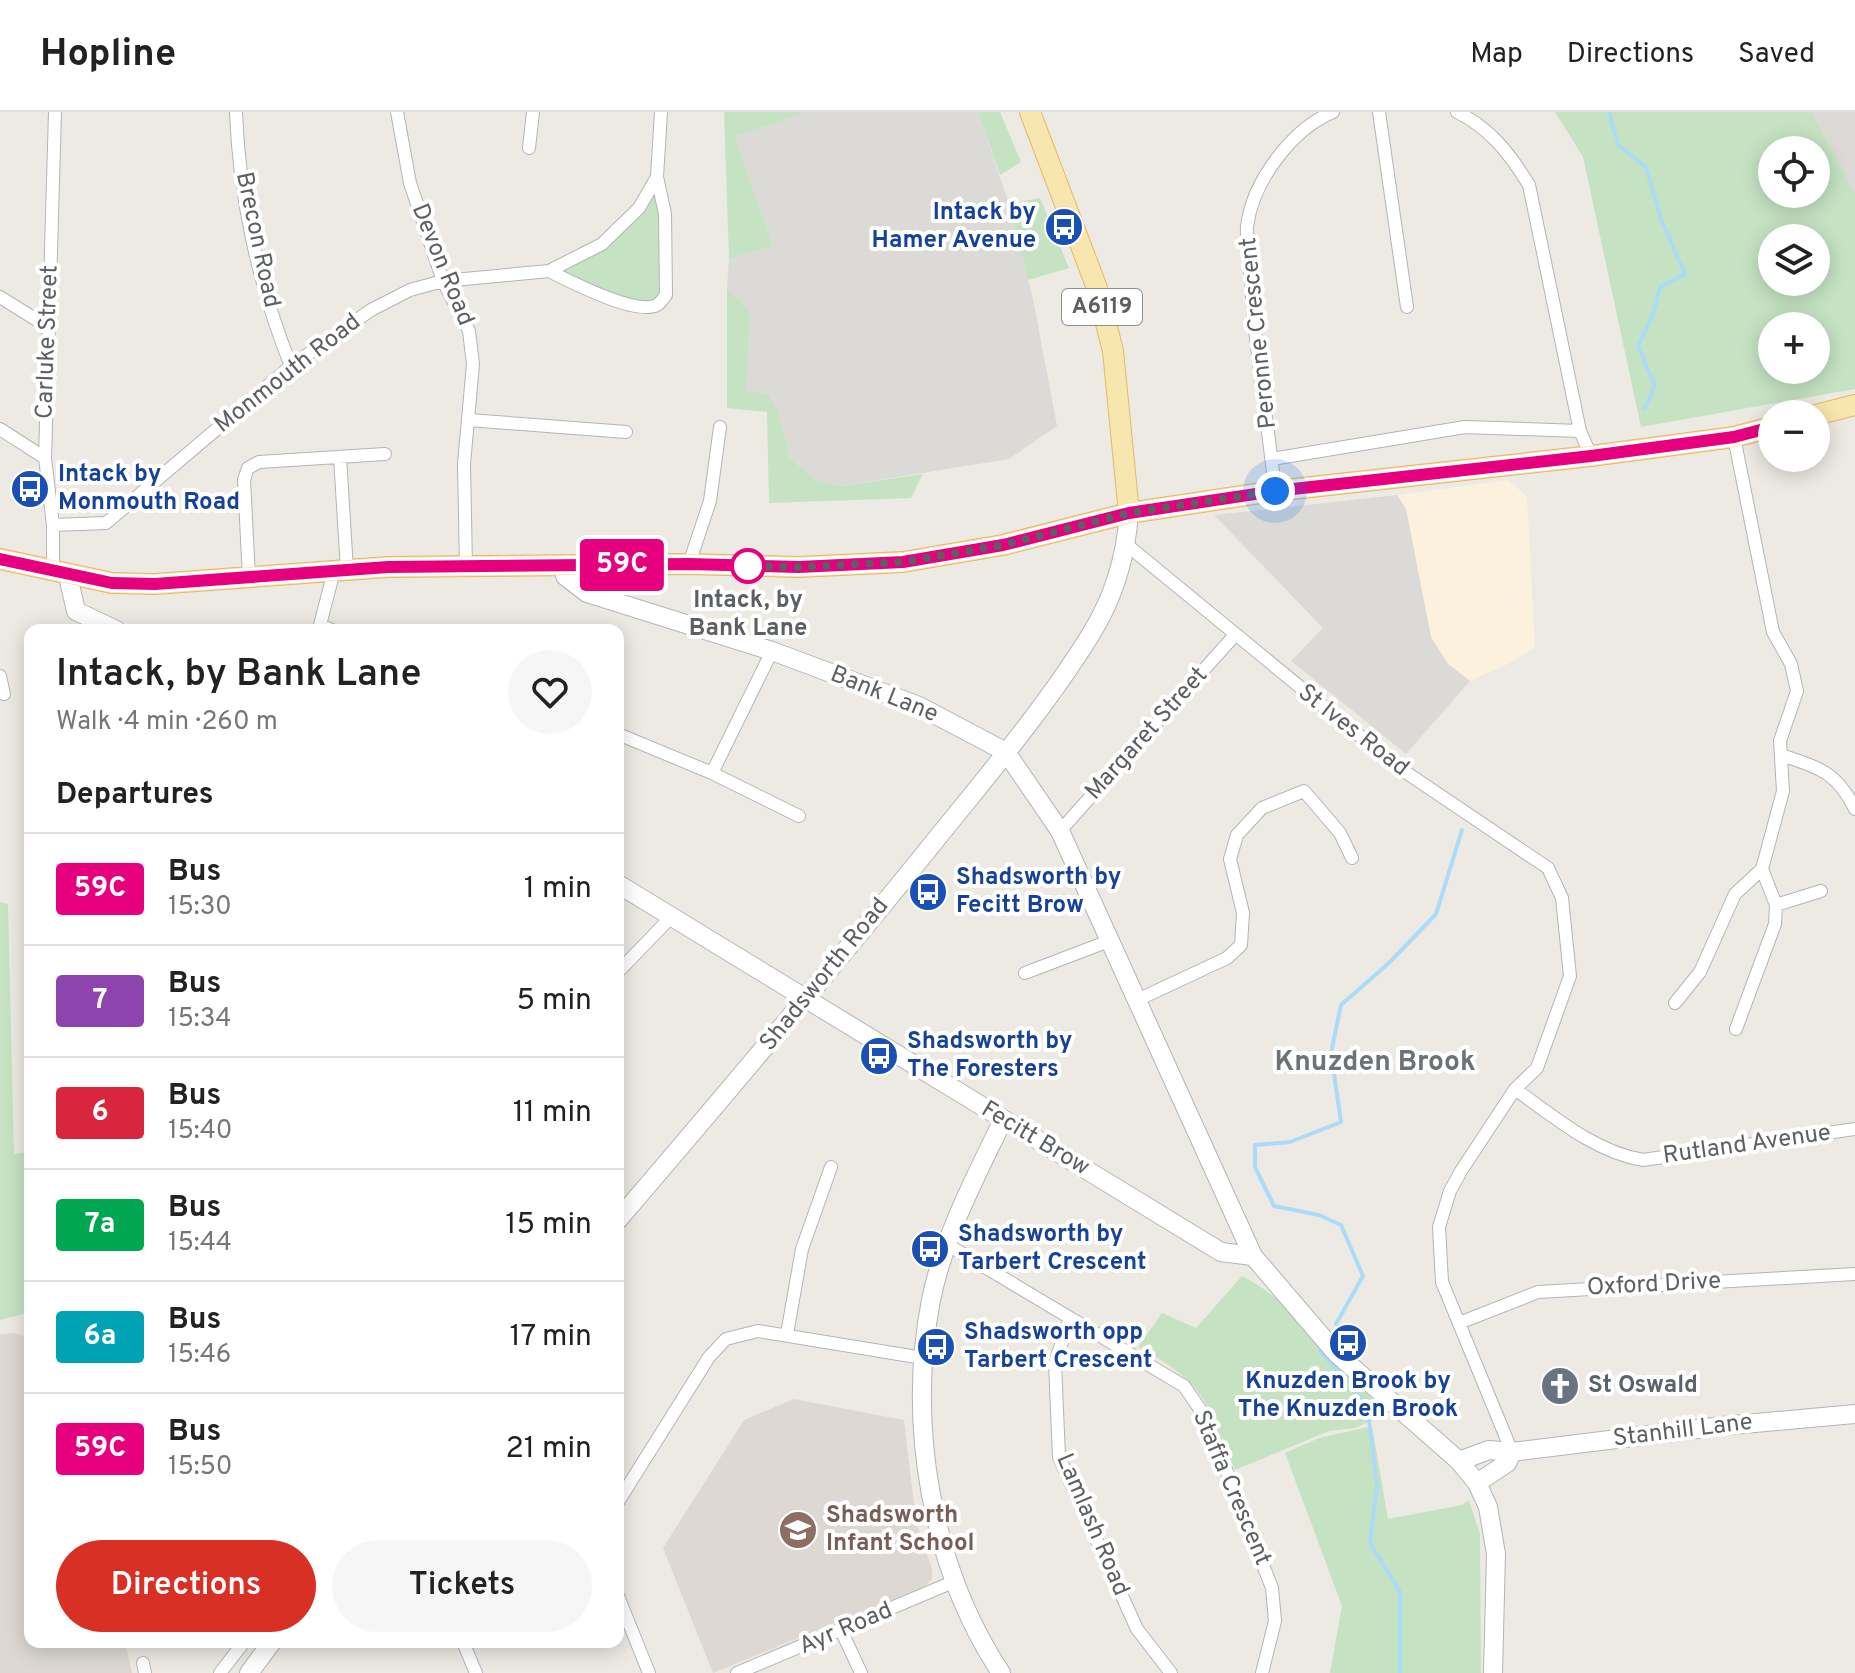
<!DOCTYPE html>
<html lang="en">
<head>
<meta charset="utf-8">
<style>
	body { margin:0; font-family:Overpass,sans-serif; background:#f6f6f6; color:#222; height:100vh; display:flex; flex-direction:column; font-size:30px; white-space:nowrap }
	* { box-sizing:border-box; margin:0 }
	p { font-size:26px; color:#767676 }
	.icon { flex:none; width:44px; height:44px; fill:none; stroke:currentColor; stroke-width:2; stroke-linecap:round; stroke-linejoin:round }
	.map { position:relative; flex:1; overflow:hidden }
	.details { position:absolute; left:24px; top:512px; width:600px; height:1024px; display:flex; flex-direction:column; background:#fff; border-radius:16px; box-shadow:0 4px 20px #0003 }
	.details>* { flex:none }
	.badge { padding:0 16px; border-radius:6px; font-size:28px; line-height:52px }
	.fabs { position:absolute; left:1758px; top:24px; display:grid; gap:16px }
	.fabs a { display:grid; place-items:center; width:72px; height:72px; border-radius:50%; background:#fff; box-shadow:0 4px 20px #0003; font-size:40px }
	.you { position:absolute; width:40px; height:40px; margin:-20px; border:6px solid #fff; border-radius:50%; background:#1a73e8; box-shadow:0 0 0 12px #1a73e833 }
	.map>.badge { position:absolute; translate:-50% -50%; box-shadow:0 0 0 4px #fff }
	h2 { padding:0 32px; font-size:30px; line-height:72px }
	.round { display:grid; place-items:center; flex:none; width:84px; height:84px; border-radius:42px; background:#f6f6f6 }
	.head { display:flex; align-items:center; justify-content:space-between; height:136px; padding:0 32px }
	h1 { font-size:38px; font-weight:600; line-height:60px }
	.button { display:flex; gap:16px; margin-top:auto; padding:16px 32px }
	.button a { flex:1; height:92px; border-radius:48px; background:#d93025; color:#fff; font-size:32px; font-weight:600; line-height:92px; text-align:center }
	.button a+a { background:#f6f6f6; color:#222 }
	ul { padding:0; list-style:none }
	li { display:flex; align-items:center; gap:24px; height:112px; padding:0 32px; border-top:2px solid #e0e0e0 }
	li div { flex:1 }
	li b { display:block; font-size:30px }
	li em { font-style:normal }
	li .badge { min-width:88px; font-weight:700; text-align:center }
	header { display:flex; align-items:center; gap:48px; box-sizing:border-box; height:112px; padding:0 40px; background:#fff; border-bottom:2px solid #e0e0e0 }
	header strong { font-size:38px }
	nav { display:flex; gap:44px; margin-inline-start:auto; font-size:28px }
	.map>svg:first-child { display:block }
	.commercial { fill:#fbf1dc }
	.industrial { fill:#dcdad6 }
	.education { fill:#ddd9d2 }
	.green { fill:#c5e3c3; fill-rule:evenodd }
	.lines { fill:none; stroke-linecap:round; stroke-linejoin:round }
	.stream { stroke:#aadbf7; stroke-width:4 }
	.street-casing { stroke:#b1b5b8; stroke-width:14 }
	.secondary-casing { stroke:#b1b4b8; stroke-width:20 }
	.primary-casing { stroke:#e5b866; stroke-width:22 }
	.street { stroke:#fff; stroke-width:12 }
	.secondary { stroke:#fff; stroke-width:18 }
	.primary { stroke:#f8e6af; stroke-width:20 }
	.line-casing { stroke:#fff; stroke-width:18 }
	.line { stroke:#e6007e; stroke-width:12 }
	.walk { stroke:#5c6063; stroke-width:8; stroke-dasharray:0 14.4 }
	.stop-dot { fill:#fff; stroke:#e6007e; stroke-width:4 }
	.labels { text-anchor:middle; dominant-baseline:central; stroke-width:8; stroke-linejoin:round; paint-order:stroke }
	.shield { fill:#fff; stroke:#8d9092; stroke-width:2 }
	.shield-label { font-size:22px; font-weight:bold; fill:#5c6063 }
	.transit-label { font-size:24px; font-weight:bold; fill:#164399; stroke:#fff; text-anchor:start }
	.street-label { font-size:24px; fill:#5c6063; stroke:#fff }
	.stop-label { font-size:24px; font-weight:bold; fill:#5c6063; stroke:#fff }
	.worship-label { font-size:24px; font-weight:bold; fill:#5b616d; stroke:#fff; text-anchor:start }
	.education-label { font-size:24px; font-weight:bold; fill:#785e54; stroke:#fff; text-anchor:start }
	.quarter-label { font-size:28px; font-weight:bold; fill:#6d7275; stroke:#fff }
</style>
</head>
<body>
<header>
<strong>Hopline</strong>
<nav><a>Map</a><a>Directions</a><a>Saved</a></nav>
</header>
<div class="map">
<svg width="1855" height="1561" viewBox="0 0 1855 1561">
	<rect width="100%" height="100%" fill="#edeae4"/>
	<path class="commercial" d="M 1508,368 L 1527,384 L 1535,535 L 1510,551 L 1470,569 L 1448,552 L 1431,525 L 1406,397 L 1397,383 Z"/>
	<path class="industrial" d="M 808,0 L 978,0 L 1009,92 L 1033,187 L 1057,314 L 1009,347 L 842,374 L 814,367 L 790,346 L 779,302 L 746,279 L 750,202 L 727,175 L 729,147 L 773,134 L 735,25 Z
		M 1706,0 L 1855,0 L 1855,120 L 1816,82 L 1816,38 L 1772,38 Z
		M 1397,383 L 1406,397 L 1431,525 L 1448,552 L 1470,569 L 1406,642 L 1291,549 L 1323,516 L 1214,403 Z"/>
	<path class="education" d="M 14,1221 L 30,1225 L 30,1530 L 125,1530 L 132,1561 L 0,1561 L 0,1222 Z
		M 794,1287 L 904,1308 L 916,1409 L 932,1457 L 932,1467 L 925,1474 L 713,1561 L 663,1436 L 744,1308 Z"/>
	<path class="green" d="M 724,0 L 808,0 L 735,25 L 773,134 L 729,147 Z
		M 978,0 L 1000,0 L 1021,50 L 1000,63 Z
		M 1555,0 L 1812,0 L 1855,83 L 1855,277 L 1641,315 L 1583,45 ZM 1816,38 L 1816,82 L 1772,82 L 1772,38 ZM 1772,126 L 1816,126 L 1816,170 L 1772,170 ZM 1772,214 L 1816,214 L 1816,258 L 1772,258 Z
		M 657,65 L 666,183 L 644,195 L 549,159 L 602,132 Z
		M 1040,86 L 1069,156 L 1028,168 L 1009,92 Z
		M 727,175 L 750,201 L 746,279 L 768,282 L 779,302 L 790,346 L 814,367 L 842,374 L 923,362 L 911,386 L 769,391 L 767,300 L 727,296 Z
		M 0,790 L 8,792 L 14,1042 L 30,1040 L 30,1200 L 0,1208 Z
		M 1242,1164 C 1297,1192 1335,1249 1378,1293 L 1378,1306 L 1355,1316 L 1329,1319 L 1235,1358 C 1208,1292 1205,1270 1138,1235 L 1162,1201 L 1196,1216 Z
		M 1372,1314 L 1388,1407 L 1462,1393 L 1469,1388 L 1480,1422 L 1481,1561 L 1330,1561 L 1342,1494 L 1285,1341 L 1319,1326 Z"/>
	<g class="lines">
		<path class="stream" d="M 1609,0 L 1618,33 L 1646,55 L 1661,107 L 1685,162 L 1660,175 L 1653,202 L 1638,234 L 1655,274 L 1645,296
			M 1336,1212 L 1363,1164 L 1341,1113 L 1319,1103 L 1274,1094 L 1255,1055 L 1255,1033 L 1290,1030 L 1341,1010 L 1331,941 L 1341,893 L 1390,850 L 1436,802 L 1462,718
			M 1320,1239 L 1367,1292 L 1377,1374 L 1370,1431 L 1400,1480 L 1400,1561"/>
		<g class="street-casing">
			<path id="street" d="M 236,0 C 239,85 259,175 291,254
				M 397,0 L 410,71 L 443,169 L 469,219 L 473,252 L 464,352 L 466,455
				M 1379,0 L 1407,195
				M 1457,0 C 1490,16 1510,42 1529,73 L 1580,319 L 1591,344
				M 529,36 L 533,0
				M 549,159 C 569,169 636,204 657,193 C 661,191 663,186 666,183 L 665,102 L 657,65
				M 0,185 L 48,215
				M 469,308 L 626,320
				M 0,317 L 45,346
				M 340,345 L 347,458
				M 1272,347 L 1465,315 L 1580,319
				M 1275,379 C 1268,309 1255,240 1251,170 C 1250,152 1246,132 1247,115 C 1252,70 1292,17 1333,0
				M 53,413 L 106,411 L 291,254 L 371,198 L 410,178 L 443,169 L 549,159 L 602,132 L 639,96 L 657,65 L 661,0
				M 1127,433 L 1395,653 L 1548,756 L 1562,786 L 1570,864 L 1537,956 L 1515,977 L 1461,1059 L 1450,1079 L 1439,1115 L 1442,1170 L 1512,1340
				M 689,452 L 710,389 L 720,315
				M 53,459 L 53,413 L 45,346 L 55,0
				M 249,466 L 244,368 L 248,356 L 259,350 L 385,342
				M 332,518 L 320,513 L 334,459
				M 0,564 L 4,582
				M 618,622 L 712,661 L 799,704
				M 1781,643 C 1819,656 1836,659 1855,697
				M 712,661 L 772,539
				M 1060,719 L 1234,524
				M 1776,793 L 1821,779
				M 618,860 L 673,803
				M 1025,861 L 1109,829
				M 1135,889 L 1227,846 L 1241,833 L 1243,801 L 1230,747 L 1237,723 L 1262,696 L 1304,679 L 1340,721 L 1352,746
				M 1675,891 L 1700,860 L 1735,782 L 1762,757 L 1783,679 L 1780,629 L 1797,579 L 1791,552 L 1773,520 L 1734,325
				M 1736,917 L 1775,812 L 1776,793 L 1762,757
				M 1515,977 C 1554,1005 1595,1040 1643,1048 L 1855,1017
				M 948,1133 L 1184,1274 L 1206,1306 L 1272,1476 L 1275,1509 L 1262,1561
				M 1070,1206 L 1055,1251 L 1059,1345 L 1137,1517 L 1171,1561
				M 1459,1211 L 1538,1180 L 1855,1162
				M 787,1222 L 802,1137 L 831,1055
				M 618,1390 L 709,1245 L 726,1227 L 758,1219 L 923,1246
				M 618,1484 L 649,1561
				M 842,1520 L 861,1561
				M 463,1530 L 476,1561
				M 143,1551 L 145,1561
				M 220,1561 L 244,1530
				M 737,1561 L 953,1470"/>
		</g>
		<g class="secondary-casing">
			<path id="secondary" d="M 564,454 L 565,464 L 587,481 L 772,539 L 919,594 L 1006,640 L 1060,719 L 1253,1144 L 1336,1241 L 1459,1349 L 1477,1371 L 1488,1395 L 1496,1442 L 1493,1561
				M 68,464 L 76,499 L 116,518
				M 618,772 L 1221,1140 L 1253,1144
				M 618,1108 C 725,983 831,858 934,730 C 988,663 1046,595 1091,522 C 1114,485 1126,444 1129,401
				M 1459,1349 L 1489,1338 L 1512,1340 L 1722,1314 L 1855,1302
				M 1477,1371 L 1507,1351 L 1512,1340
				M 249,1561 L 272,1530
				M 1001,1561 C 931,1455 907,1312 931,1188 C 944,1124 975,1066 1003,1008"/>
		</g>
		<g class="primary-casing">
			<path id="primary" d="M 1030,0 L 1097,176 L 1113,239 L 1129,401
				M 1816,303 L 1855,293
				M 0,447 L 112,471 L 155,472 L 388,455 L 689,452 L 799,455 L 903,450 L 1003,433 L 1129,401 L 1275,379 L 1591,344 L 1734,325 L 1772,315"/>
		</g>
		<use href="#street" class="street"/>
		<use href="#secondary" class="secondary"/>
		<use href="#primary" class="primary"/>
	</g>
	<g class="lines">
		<g class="line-casing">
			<path id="line" d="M 0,447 L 112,471 L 155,472 L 388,455 L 689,452 L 799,455 L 903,450 L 1003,433 L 1129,401 L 1275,379 L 1591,344 L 1734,325 L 1772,315"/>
		</g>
		<use href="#line" class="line"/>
		<path class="walk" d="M 748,454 L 744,454 L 799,455 L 903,450 L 1003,433 L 1129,401 L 1275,379"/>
	</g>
	<defs>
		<g id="bus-disc" transform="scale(2)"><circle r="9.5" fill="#1a4fb4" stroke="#fff"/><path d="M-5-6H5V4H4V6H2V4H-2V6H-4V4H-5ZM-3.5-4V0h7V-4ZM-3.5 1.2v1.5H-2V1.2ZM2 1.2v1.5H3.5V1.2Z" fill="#fff"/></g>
		<g id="church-disc" transform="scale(2)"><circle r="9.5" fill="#6b7280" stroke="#fff"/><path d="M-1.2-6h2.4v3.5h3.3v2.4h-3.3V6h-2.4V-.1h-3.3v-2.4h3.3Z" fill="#fff"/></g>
		<g id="school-disc" transform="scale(2)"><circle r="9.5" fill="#8d6e63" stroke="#fff"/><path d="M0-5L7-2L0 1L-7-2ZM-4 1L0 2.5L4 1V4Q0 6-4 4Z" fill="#fff"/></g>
	</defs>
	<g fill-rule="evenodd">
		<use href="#bus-disc" x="1064" y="115"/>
		<use href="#bus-disc" x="30" y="377"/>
		<use href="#bus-disc" x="928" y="780"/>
		<use href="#bus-disc" x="879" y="944"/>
		<use href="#bus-disc" x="930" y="1137"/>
		<use href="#bus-disc" x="1348" y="1231"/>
		<use href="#bus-disc" x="936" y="1235"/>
		<use href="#church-disc" x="1560" y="1274"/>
		<use href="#school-disc" x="798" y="1418"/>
	</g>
	<circle class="stop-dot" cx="748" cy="454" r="16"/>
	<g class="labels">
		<rect class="shield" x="1062" y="177" width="80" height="36" rx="6"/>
		<g class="shield-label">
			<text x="1102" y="195">A6119</text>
		</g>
		<g class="transit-label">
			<text x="1036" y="101" text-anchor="end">Intack by<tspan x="1036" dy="28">Hamer Avenue</tspan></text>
			<text x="58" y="363">Intack by<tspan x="58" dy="28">Monmouth Road</tspan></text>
			<text x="956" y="766">Shadsworth by<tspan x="956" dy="28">Fecitt Brow</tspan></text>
			<text x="907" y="930">Shadsworth by<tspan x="907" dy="28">The Foresters</tspan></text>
			<text x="958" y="1123">Shadsworth by<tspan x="958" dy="28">Tarbert Crescent</tspan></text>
			<text x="964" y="1221">Shadsworth opp<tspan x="964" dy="28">Tarbert Crescent</tspan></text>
			<text x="1348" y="1270" text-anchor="middle">Knuzden Brook by<tspan x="1348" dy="28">The Knuzden Brook</tspan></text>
		</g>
		<g class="street-label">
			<text transform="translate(257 128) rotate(78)">Brecon Road</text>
			<text transform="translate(442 153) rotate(68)">Devon Road</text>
			<text transform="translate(1259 221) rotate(-96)">Peronne Crescent</text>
			<text transform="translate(48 230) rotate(-88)">Carluke Street</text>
			<text transform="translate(288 262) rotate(-38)">Monmouth Road</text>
			<text transform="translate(884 583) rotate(22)">Bank Lane</text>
			<text transform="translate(1353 619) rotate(38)">St Ives Road</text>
			<text transform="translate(1147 622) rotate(-48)">Margaret Street</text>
			<text transform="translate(825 863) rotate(-51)">Shadsworth Road</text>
			<text transform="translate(1035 1027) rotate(31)">Fecitt Brow</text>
			<text transform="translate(1747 1033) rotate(-8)">Rutland Avenue</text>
			<text transform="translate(1654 1173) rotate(-3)">Oxford Drive</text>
			<text transform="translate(1683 1319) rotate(-7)">Stanhill Lane</text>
			<text transform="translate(1231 1376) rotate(67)">Staffa Crescent</text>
			<text transform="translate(1092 1413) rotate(67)">Lamlash Road</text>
			<text transform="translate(846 1517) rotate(-23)">Ayr Road</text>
		</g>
		<g class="stop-label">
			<text x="748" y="489">Intack, by<tspan x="748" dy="28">Bank Lane</tspan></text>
		</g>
		<g class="worship-label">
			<text x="1588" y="1274">St Oswald</text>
		</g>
		<g class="education-label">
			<text x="826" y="1404">Shadsworth<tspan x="826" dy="28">Infant School</tspan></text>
		</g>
		<g class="quarter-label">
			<text x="1375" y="951">Knuzden Brook</text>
		</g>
	</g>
</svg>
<div class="fabs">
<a><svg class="icon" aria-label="locate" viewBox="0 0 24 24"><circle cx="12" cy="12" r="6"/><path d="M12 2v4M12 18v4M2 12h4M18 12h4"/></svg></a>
<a><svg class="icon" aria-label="layers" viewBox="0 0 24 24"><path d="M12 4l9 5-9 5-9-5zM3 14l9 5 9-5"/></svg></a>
<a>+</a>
<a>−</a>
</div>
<div class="you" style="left:1275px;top:379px"></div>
<b class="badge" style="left:622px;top:453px;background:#e6007e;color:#fff">59C</b>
<section class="details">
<div class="head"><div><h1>Intack, by Bank Lane</h1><p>Walk · 4 min · 260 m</p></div><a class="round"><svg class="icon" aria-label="heart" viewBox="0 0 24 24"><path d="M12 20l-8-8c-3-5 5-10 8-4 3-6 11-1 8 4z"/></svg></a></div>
<h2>Departures</h2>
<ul>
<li><span class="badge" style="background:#e6007e;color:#fff">59C</span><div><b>Bus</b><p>15:30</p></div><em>1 min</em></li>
<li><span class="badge" style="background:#8e44ad;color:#fff">7</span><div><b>Bus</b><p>15:34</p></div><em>5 min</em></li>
<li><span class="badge" style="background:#d7263d;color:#fff">6</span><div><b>Bus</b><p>15:40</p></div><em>11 min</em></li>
<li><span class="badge" style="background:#00a651;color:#fff">7a</span><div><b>Bus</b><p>15:44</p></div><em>15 min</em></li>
<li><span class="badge" style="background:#00a3b4;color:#fff">6a</span><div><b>Bus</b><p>15:46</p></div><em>17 min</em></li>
<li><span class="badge" style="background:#e6007e;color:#fff">59C</span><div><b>Bus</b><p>15:50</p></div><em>21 min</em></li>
</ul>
<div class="button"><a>Directions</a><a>Tickets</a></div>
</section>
</div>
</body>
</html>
